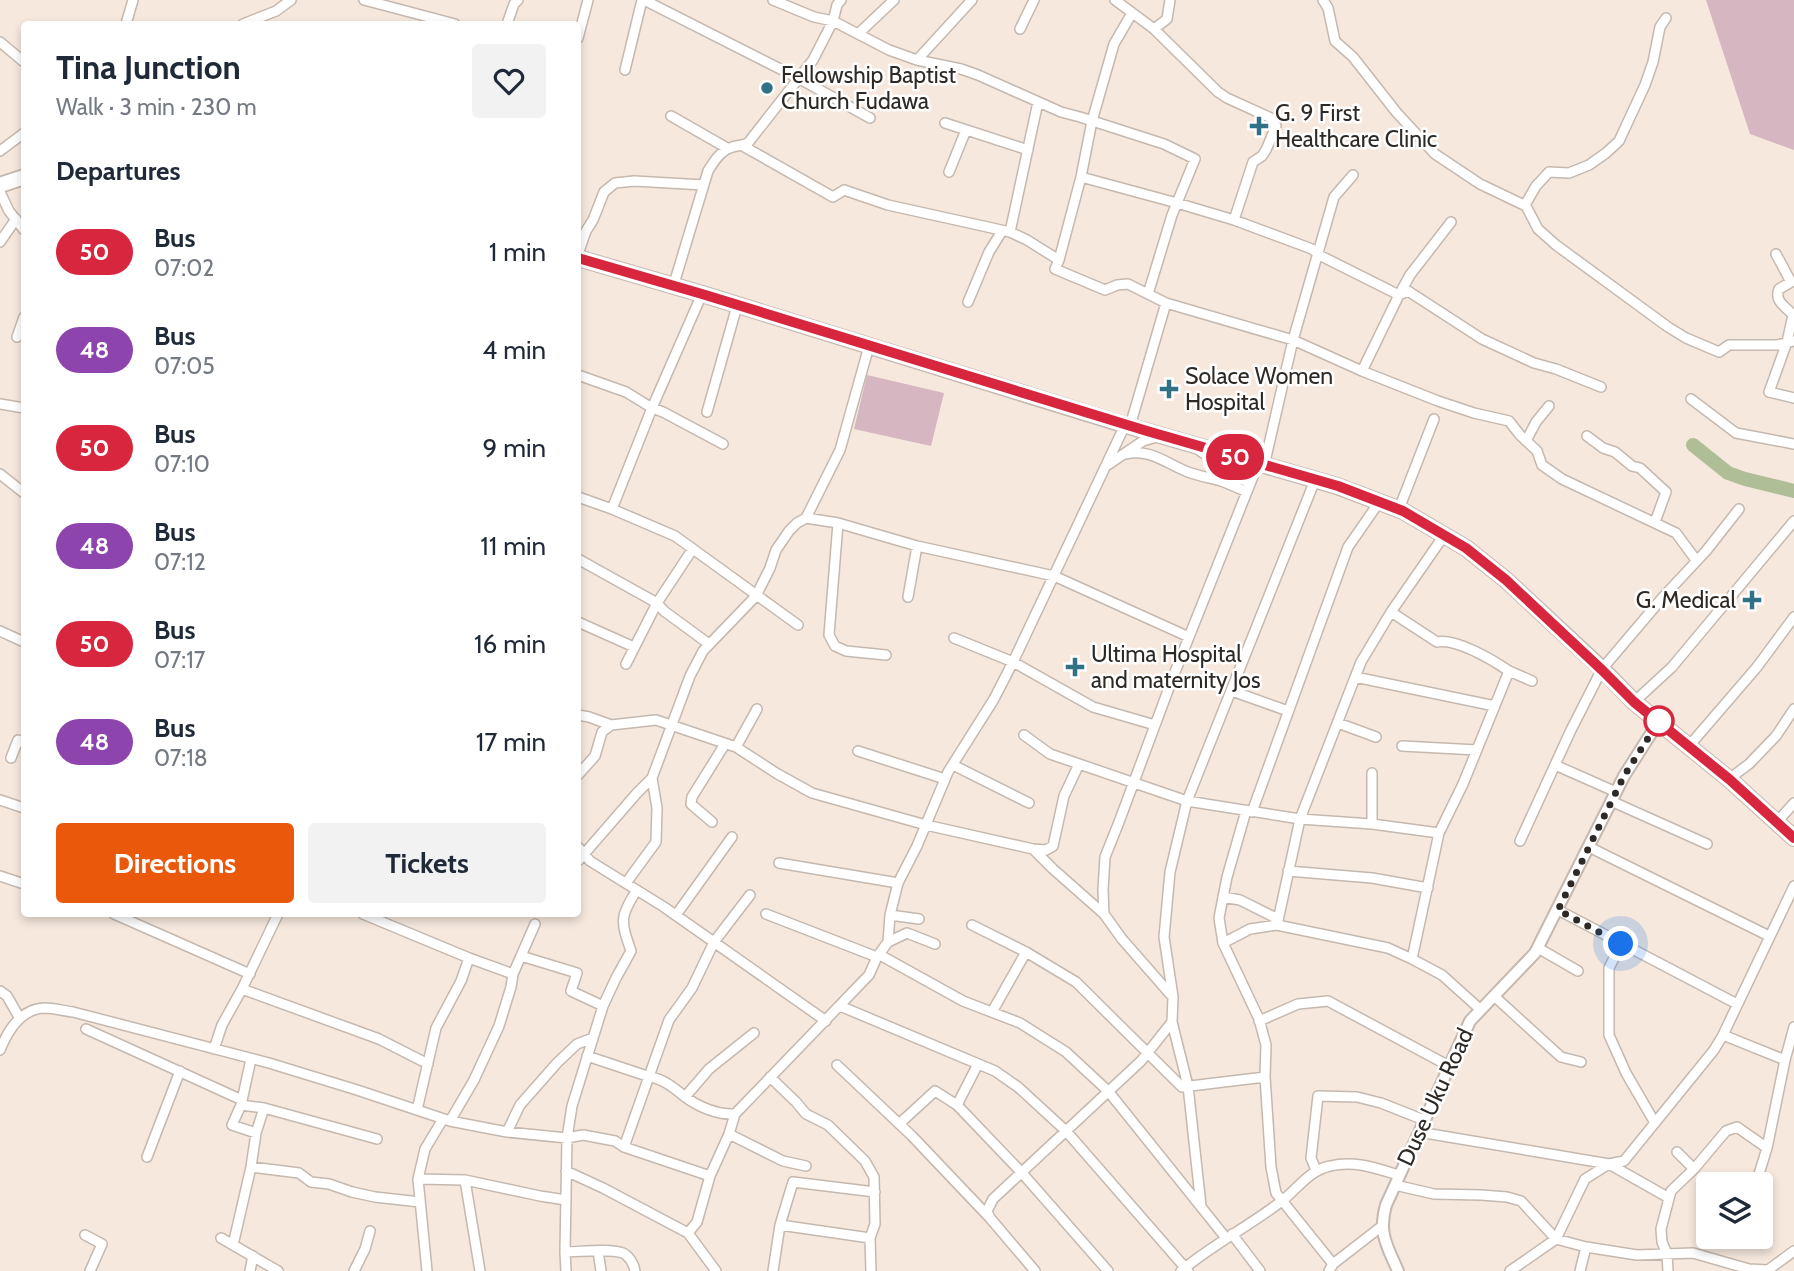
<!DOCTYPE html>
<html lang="en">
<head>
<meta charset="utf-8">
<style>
	body { margin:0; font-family:Cabin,sans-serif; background:#f2f2f3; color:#1f2937; height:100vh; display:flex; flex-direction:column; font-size:26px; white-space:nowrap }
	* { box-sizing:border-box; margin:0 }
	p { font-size:23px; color:#747a83 }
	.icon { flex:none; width:38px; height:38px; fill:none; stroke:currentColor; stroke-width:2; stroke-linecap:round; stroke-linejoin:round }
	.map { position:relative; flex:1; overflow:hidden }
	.details { position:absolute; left:21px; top:21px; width:560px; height:896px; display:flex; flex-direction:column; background:#fff; border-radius:7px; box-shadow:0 4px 10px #0003 }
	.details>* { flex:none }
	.badge { padding:0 14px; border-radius:23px; font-size:24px; line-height:46px }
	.fabs { position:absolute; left:1696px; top:1172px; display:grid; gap:14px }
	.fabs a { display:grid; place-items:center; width:77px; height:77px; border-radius:7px; background:#fff; box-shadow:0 4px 10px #0003; font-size:35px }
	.you { position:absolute; width:35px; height:35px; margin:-18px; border:5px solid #fff; border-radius:50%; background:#1a73e8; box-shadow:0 0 0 10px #1a73e833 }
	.map>.badge { position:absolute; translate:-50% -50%; box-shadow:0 0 0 4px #fff }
	h2 { padding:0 35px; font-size:26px; line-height:63px }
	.round { display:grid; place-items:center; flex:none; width:74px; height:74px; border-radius:7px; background:#f2f2f3 }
	.head { display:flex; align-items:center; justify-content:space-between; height:119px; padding:0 35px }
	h1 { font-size:33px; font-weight:700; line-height:52px }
	.cta { display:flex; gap:14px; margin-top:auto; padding:14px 35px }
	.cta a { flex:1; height:80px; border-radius:7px; background:#ea580c; color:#fff; font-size:28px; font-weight:700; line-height:80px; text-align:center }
	.cta a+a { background:#f2f2f3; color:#1f2937 }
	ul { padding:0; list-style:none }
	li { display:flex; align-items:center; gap:21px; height:98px; padding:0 35px }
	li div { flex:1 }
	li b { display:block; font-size:26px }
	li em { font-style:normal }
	li .badge { min-width:77px; font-weight:700; text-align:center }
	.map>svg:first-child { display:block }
	.green { fill:#d5b6c1 }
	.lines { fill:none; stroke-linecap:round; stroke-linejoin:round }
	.river { stroke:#afbe96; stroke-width:14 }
	.minor-casing { stroke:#c5b8ae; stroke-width:12 }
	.tertiary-casing { stroke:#c5b8ae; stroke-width:14 }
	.primary-casing { stroke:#c5b8ae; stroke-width:18 }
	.minor { stroke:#fff; stroke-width:9 }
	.tertiary { stroke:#fff; stroke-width:10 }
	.primary { stroke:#fff; stroke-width:14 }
	.line-casing { stroke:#fff; stroke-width:16 }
	.line { stroke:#d7263d; stroke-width:10 }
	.walk { stroke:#2e2925; stroke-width:7; stroke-dasharray:0 12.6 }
	.poi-dot { fill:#317185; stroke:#fff; stroke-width:2.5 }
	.stop-dot { fill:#fff; stroke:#d7263d; stroke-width:3.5 }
	.labels { text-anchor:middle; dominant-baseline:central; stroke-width:5; stroke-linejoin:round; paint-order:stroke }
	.poi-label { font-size:23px; fill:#2e2925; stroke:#fff; text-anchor:start }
	.street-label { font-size:23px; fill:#2e2925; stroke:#fff }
</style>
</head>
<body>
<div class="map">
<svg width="1794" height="1271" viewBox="0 0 1794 1271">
	<rect width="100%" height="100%" fill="#f6e8dd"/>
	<path class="green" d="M 1706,0 L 1794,0 L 1794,150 L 1750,134 Z
		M 867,375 L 944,393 L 931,446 L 854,429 Z"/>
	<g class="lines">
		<path class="river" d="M 1693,445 L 1728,473 L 1745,479 L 1794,491"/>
		<g class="minor-casing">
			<path id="minor" d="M 364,0 L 455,24
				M 644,0 L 800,79 L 870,118
				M 773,0 L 814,17 L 833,21 L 889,50 L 917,60 L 961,69 L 978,75 L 1061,112 L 1080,117 L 1164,144 L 1195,159 L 1172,215 L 1148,294
				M 1115,0 L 1154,29 L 1218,92 L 1227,98 L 1273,119 L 1276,126 L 1266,150 L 1262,156 L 1253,162 L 1234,220
				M 1323,0 L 1328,8 L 1335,41 L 1353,57 L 1397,113 L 1435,154 L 1480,184 L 1526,206 L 1538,229 L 1556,245 L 1668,327 L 1686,338 L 1719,352 L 1729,345 L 1777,345 L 1794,341
				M 126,24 L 133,0
				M 243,24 L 276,11 L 291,0
				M 507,24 L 514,4 L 518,0
				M 1020,29 L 1034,0
				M 1154,29 L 1167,19 L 1170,0
				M 858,34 L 894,0
				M 578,38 L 588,0
				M 0,42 L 24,62
				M 917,60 L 972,0
				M 625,70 L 642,0
				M 671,116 L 727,148
				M 945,123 L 1028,150
				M 743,146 L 833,197 L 844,190 L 888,205 L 1010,232 L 1027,240 L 1059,260 L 1055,269 L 1105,290 L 1117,285 L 1128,284 L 1166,303 L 1293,340 L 1362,371 L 1438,401 L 1474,413 L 1509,421 L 1520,435 L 1537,451 L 1542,465 L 1562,479 L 1676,533 L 1696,560
				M 0,151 L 24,133
				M 949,172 L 966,130
				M 1081,177 L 1177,203 L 1234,220 L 1312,249 L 1319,255 L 1399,295 L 1408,291 L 1482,339 L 1534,363 L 1556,369 L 1601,387
				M 0,192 L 9,211 L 24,230
				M 1526,206 L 1525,205 L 1536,186 L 1549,172 L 1569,173 L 1589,165 L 1606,153 L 1619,141 L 1645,85 L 1653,62 L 1660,27 L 1666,18
				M 1010,232 L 1038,102
				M 0,242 L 16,219
				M 578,254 L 586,231 L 593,220 L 604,192 L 615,183 L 634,181 L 704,185
				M 1776,254 L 1791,282 L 1779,289 C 1774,301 1785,306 1793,315 L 1787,342 L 1769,392 L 1794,398
				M 1059,260 L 1081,177 L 1092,121 L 1114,44 L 1132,13
				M 673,287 L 708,171 C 713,163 720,151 730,148 C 736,145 742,146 748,143 L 813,60 L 833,21 L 837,5 L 841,0
				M 968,302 L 989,252 L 1002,231
				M 17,337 L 24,317
				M 1362,371 L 1399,295 L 1410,275 L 1451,222
				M 578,375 L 626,392 L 652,408 L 663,412 L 723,444
				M 1691,399 L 1736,433 L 1794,444
				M 0,404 L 24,408
				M 707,412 L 737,306
				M 1130,426 L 1166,303
				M 1587,436 L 1603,448 L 1615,452 L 1632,466 L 1640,468 L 1666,492 L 1655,522
				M 1526,441 L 1536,422 L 1549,406
				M 1200,451 L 1250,484
				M 1126,454 C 1150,448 1167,464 1188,472 C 1199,476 1210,478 1221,481 C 1229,484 1238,488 1247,492
				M 1106,466 L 1143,441 L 1160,436
				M 1264,466 L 1293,340 L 1334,197 L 1353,175
				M 0,474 L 24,493
				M 578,497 L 612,509 L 675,536 L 798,625
				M 612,509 L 652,408 L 702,294
				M 1399,509 L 1434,419
				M 806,518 L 840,450 L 869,346
				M 838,523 L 829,635 L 835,646 L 846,651 L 886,655
				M 578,559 L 657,603 L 664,611 L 709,644
				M 908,597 L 917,546
				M 1391,612 L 1437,642 C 1456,638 1493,660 1509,671 L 1463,784 L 1439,833 L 1412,959
				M 578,622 L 634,647
				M 0,631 L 24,642
				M 954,638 L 1013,662 L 1093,707 L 1155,725
				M 626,664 L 657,603 L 692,550
				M 1509,671 L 1532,681
				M 1355,677 L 1495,706
				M 1232,691 L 1288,711
				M 1634,702 L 1672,667 L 1794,521
				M 578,715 L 589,717 L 611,725
				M 1338,723 L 1376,737
				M 1024,735 L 1050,754 L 1187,801 L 1300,819 L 1372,824 L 1439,833
				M 1402,746 L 1477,750
				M 1689,746 L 1757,667 L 1794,617
				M 736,747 L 757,709
				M 858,751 L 945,779
				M 11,758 L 18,740 L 24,743
				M 953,765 L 1029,803
				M 1555,765 L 1616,792
				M 1372,773 L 1372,824
				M 578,775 L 595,756 L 602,732 L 611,725 L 656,720 L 736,747 L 776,773 L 812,793 L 926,825 L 1033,849 L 1046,850 L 1053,846 L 1064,796 L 1079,764
				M 1729,779 L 1749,764 L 1776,736 L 1794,709
				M 0,800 L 24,808
				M 1611,801 L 1707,844
				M 1246,811 L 1227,877 L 1219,918 L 1223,943 L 1259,1019 L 1266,1045 L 1265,1077 L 1271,1167 L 1276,1193 L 1333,1264
				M 1252,812 L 1348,547 L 1380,501
				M 712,822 L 691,804 L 692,797 L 725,744
				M 1776,823 L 1794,803
				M 1520,841 L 1571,730 L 1602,669 L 1664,596 L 1706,551 L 1739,509
				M 578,847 L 590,861 L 664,907 L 826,1021
				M 1589,847 L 1769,936
				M 1033,849 L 1053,869 L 1104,914 L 1122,939 L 1171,995
				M 578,861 L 637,793 L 652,778
				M 779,863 L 898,883
				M 1288,871 L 1372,878 L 1428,888
				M 0,876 L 24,884
				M 626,883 L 656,842 L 657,808 L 652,778 L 690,676 L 703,651 L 756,596 L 770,568 L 776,550 L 789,531 L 797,523 L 806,518 L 838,523 L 917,546 L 1054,576 L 1189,637
				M 1223,897 L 1240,900 L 1278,919
				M 1558,910 L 1737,1004
				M 114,914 L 250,974
				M 363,914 L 469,958 L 513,974
				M 766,914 L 877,957
				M 1104,914 L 1103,890 L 1105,857 L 1119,822 L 1173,677 L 1258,464
				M 676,915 L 732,837
				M 890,915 L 919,919
				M 972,925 L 1026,952 L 1076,982 L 1182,1087 L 1265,1077
				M 1277,925 L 1300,819 L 1361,662 L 1391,612 L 1445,534
				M 888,942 L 907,933 L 935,944
				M 1223,943 L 1250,929 L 1277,925 L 1388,948 L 1412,959 L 1442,975 L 1481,1010
				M 1621,944 L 1609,968 L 1609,1035 L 1626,1073 L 1655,1123
				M 1538,948 L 1578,971
				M 880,955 L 963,1001 L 1020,1023 L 1066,1052 L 1108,1091 L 1226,1238
				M 521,956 L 577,973 L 571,991 L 603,1006
				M 242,989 L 379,1039 L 428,1064
				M 0,991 L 7,996 L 19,1017
				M 1494,996 L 1561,1057 L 1581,1062
				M 840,1006 L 995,1071 L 1018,1087 L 1066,1131 L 1188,1271
				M 992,1012 L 1026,952
				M 1259,1021 L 1298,1004 L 1328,1001 L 1449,1066
				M 1172,1022 L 1188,1086 L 1201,1206
				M 86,1029 L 242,1100
				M 1723,1035 L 1785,1060
				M 214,1049 L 222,1025 L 242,989 L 278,914
				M 0,1050 C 8,1030 21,1009 44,1008 C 54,1008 64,1011 73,1012 L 269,1063 L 357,1090 L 450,1121 L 507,1132 L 567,1138 L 583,1135 L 615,1141 L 624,1147 L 710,1176 L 697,1222 L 688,1233
				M 587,1056 L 650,1077 C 663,1079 673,1087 684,1096 C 698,1107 718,1115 735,1114
				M 978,1064 L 957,1105 L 1022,1173 L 1108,1271
				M 837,1065 L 912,1136 L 989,1217
				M 770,1077 L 796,1102 L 806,1114 L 828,1125 L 865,1161 L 874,1177 L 875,1224 L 870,1238 L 871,1271
				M 685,1097 L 709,1069 L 754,1033
				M 241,1105 L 232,1125 L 256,1133
				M 264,1108 L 377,1139
				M 417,1110 L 436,1028 L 461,981 L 469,958
				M 450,1121 L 474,1080 L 499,1026 L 511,987 L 513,974 L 535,924
				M 899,1124 L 935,1091 L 957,1105
				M 507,1132 L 520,1105 L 557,1063 L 577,1044 L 593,1038
				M 1419,1132 L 1609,1164 L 1624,1161 L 1714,1050 L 1723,1035 L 1794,886
				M 729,1134 L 783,1161 L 806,1166
				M 624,1147 L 669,1020 L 692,988 L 714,942 L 750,895
				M 1677,1152 L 1694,1169
				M 147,1157 L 180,1071
				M 251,1167 L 299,1173 L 311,1182 L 329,1184 L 352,1192 L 375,1197 L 420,1202
				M 1316,1170 L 1311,1158 L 1318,1096 L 1357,1097 L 1381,1103 L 1424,1120
				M 566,1171 L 603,1188 L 688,1233 L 716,1271
				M 710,1176 L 729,1134 L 735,1114 L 869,975 L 877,957 L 888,942 L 890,915 L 898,883 L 917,846 L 948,772 L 994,699 L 1013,662 L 1125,425
				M 418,1179 L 465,1180 L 540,1196 L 566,1200
				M 465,1180 L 480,1271
				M 1395,1185 L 1434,1194 L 1481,1195 L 1507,1197 L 1521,1201 L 1556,1239 L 1586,1247 L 1637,1255 L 1693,1253 L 1749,1269
				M 1753,1185 L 1759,1174 L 1767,1148
				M 780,1225 L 870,1238
				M 1232,1234 L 1260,1271
				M 85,1235 L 102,1244 L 90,1271
				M 221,1238 L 278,1271
				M 233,1245 L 251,1167 L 256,1133 L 264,1108 L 241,1105 L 251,1059
				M 598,1251 L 601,1271
				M 565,1252 C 579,1252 610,1248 623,1253 C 629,1256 634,1264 635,1271
				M 250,1271 L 253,1256
				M 354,1271 L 365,1249 L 370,1231
				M 427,1271 L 418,1179 L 425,1149 L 443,1119
				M 566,1271 L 565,1252 L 567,1138 L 572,1106 L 603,1006 L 616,978 L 631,951 C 621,922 619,917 637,890
				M 773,1271 L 780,1225 L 793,1182 L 875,1192
				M 1035,1271 L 990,1218 L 987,1211 L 993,1199 L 1141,1061 L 1172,1022 L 1173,997 L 1164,937 L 1170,872 L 1187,801 L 1315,480
				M 1181,1271 C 1213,1244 1250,1226 1283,1200 C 1298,1188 1310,1170 1330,1166 C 1354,1160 1376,1168 1398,1175
				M 1329,1271 L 1333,1264 L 1382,1226
				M 1510,1271 L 1556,1239 L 1585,1179 L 1609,1164 L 1669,1198
				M 1580,1271 L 1586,1247
				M 1668,1271 L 1667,1254 L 1662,1242 L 1661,1229 L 1671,1191 L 1694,1169 L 1726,1131 L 1737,1127 L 1767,1148 L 1785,1060 L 1794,1027
				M 1746,1271 L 1749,1269 L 1768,1270 L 1794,1251"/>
		</g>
		<g class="tertiary-casing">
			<path id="tertiary" d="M 1398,1271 C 1387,1246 1378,1233 1386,1205 L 1470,1021 L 1535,953 L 1624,776 L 1659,721"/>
		</g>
		<g class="primary-casing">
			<path id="primary" d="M 0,185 L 24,177
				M 578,258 L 702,294 L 1125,425 L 1337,486 L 1403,511 L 1466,548 L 1506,580 L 1602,669 L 1634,702 L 1729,779 L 1794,838"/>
		</g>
		<use href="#minor" class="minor"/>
		<use href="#tertiary" class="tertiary"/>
		<use href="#primary" class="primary"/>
	</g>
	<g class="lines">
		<g class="line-casing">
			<path id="line" d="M 578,258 L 702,294 L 1147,431 L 1338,486 L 1403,511 L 1466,548 L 1506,580 L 1602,670 L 1634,702 L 1729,779 L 1794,838"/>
		</g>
		<use href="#line" class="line"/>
		<path class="walk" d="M 1621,944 L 1558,910 L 1624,776 L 1659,721"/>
	</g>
	<g class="poi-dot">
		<circle cx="767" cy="88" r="7"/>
		<path d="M1255.5 115.5h7v7h7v7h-7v7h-7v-7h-7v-7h7z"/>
		<path d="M1165.5 378.5h7v7h7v7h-7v7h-7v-7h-7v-7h7z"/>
		<path d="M1748.5 589.5h7v7h7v7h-7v7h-7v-7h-7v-7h7z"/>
		<path d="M1071.5 656.5h7v7h7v7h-7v7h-7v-7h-7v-7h7z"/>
	</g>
	<circle class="stop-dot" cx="1659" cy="721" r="14"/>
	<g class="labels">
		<g class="poi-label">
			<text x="781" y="75">Fellowship Baptist<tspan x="781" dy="26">Church Fudawa</tspan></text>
			<text x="1275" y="113">G. 9 First<tspan x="1275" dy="26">Healthcare Clinic</tspan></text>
			<text x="1185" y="376">Solace Women<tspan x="1185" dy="26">Hospital</tspan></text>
			<text x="1736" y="600" text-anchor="end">G. Medical</text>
			<text x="1091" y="654">Ultima Hospital<tspan x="1091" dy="26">and maternity Jos</tspan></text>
		</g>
		<g class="street-label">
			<text transform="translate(1435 1097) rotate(-65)">Duse Uku Road</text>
		</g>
	</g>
</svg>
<div class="fabs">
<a><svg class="icon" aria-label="layers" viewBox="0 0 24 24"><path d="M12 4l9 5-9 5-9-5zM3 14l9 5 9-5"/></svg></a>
</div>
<div class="you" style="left:1621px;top:944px"></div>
<b class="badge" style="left:1235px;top:457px;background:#d7263d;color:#fff">50</b>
<section class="details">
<div class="head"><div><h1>Tina Junction</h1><p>Walk · 3 min · 230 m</p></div><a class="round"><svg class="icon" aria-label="heart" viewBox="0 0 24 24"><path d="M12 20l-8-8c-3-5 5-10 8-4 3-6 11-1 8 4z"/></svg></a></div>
<h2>Departures</h2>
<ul>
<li><span class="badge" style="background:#d7263d;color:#fff">50</span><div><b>Bus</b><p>07:02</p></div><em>1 min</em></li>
<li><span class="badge" style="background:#8e44ad;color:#fff">48</span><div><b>Bus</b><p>07:05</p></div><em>4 min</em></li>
<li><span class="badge" style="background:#d7263d;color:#fff">50</span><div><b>Bus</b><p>07:10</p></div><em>9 min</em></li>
<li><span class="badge" style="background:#8e44ad;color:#fff">48</span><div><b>Bus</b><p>07:12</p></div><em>11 min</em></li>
<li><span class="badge" style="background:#d7263d;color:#fff">50</span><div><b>Bus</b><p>07:17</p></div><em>16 min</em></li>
<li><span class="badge" style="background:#8e44ad;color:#fff">48</span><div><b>Bus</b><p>07:18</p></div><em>17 min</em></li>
</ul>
<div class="cta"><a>Directions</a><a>Tickets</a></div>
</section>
</div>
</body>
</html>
